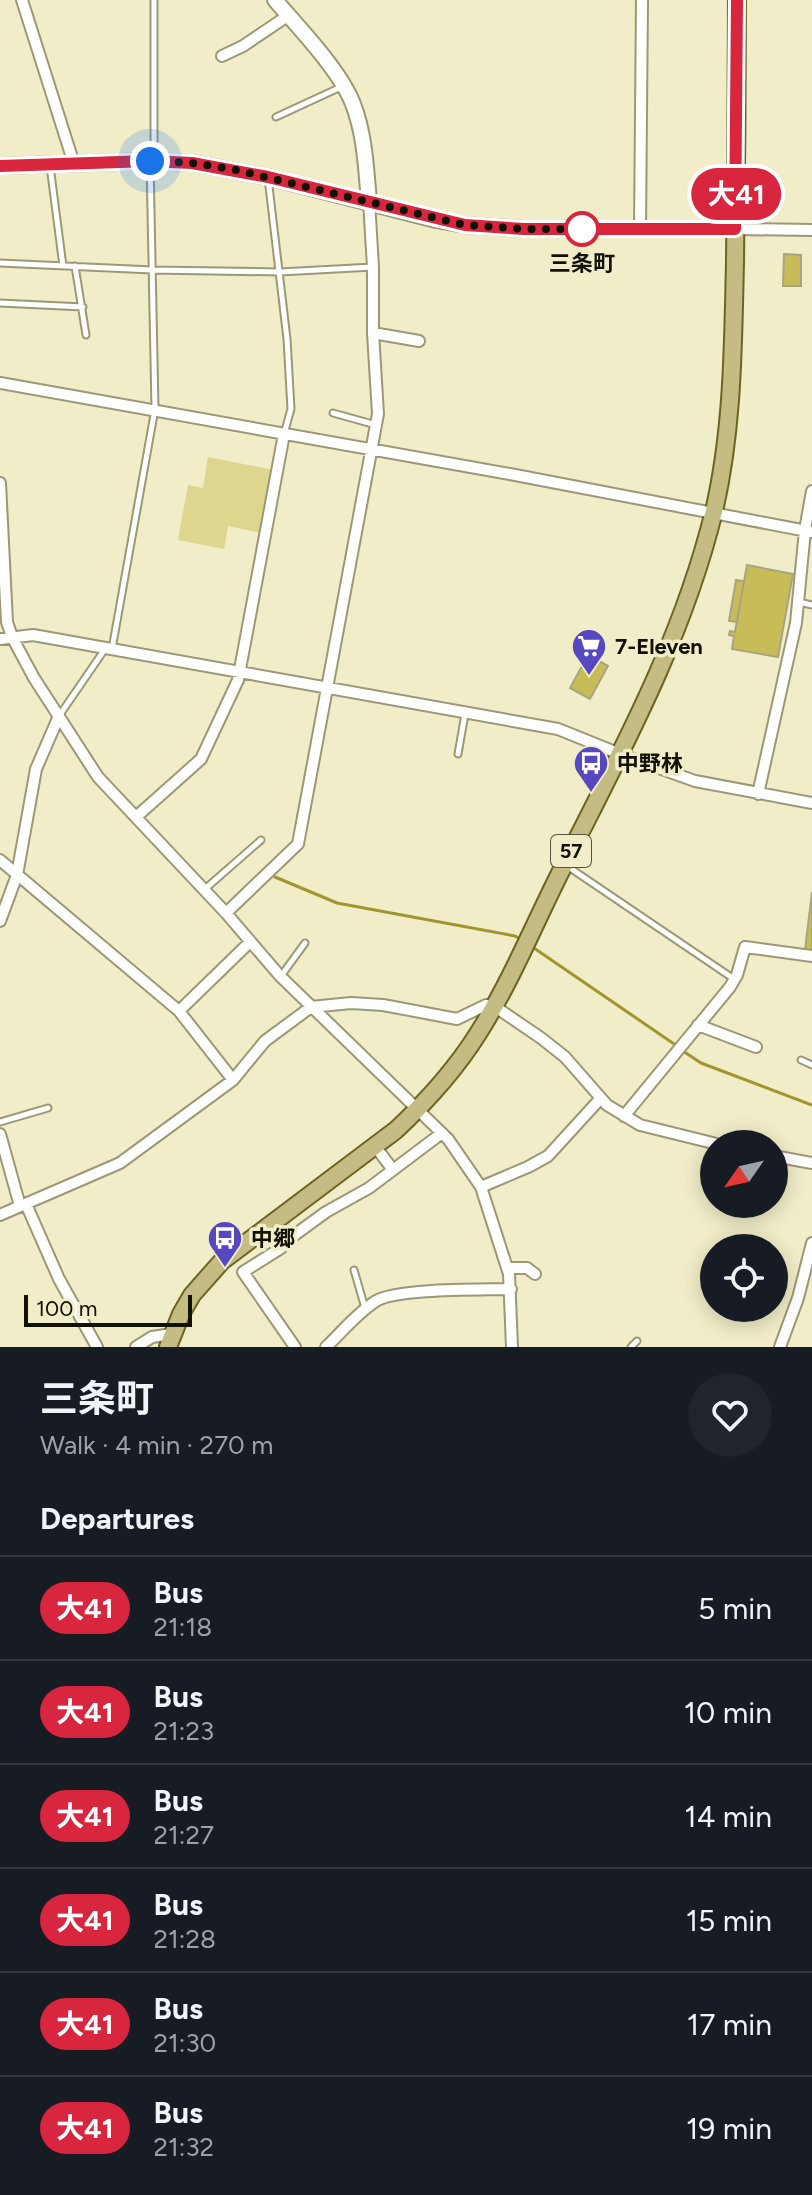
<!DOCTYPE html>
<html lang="en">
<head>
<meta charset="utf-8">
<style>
	body { margin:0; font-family:Figtree,"Noto Sans JP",sans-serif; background:#20242c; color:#f1f3f6; height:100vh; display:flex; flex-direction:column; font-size:30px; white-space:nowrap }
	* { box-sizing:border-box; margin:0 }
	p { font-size:26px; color:#9ea1a6 }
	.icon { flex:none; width:44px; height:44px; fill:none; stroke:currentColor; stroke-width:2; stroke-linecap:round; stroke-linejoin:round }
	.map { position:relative; height:1347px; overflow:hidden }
	.sheet { display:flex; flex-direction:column; background:#171b24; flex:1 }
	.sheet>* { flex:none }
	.badge { padding:0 16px; border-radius:26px; font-size:28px; line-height:52px }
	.needle { width:52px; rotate:236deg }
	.fabs { position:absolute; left:700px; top:1130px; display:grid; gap:16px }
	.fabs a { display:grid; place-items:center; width:88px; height:88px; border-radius:50%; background:#171b24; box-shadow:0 4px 20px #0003; font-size:40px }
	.scale { position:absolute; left:24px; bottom:20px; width:168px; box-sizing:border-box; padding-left:8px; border:4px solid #121105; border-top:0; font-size:22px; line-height:28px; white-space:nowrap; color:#121105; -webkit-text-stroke:6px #f1edc8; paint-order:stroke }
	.you { position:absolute; width:40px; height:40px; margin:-20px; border:6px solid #fff; border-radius:50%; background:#1a73e8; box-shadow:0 0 0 12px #1a73e833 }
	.map>.badge { position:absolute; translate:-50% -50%; box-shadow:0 0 0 4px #fff }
	h2 { padding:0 40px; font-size:30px; line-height:72px }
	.round { display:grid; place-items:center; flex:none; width:84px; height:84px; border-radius:42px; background:#20242c }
	.head { display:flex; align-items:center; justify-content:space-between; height:136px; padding:0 40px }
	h1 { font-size:38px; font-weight:700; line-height:60px }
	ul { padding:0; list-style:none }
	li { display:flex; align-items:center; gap:24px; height:104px; padding:0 40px; border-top:2px solid #363941 }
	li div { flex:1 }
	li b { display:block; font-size:30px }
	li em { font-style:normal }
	li .badge { min-width:88px; font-weight:700; text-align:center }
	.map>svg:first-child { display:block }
	.green { fill:#ded68f }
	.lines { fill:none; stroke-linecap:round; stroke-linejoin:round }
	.stream { stroke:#a1952d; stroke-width:3 }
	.building { fill:#c8bc59; stroke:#a8a482; stroke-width:2 }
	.service-casing { stroke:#9c9876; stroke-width:9 }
	.minor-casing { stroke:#9c9876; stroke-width:14 }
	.tertiary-casing { stroke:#9c9876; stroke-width:18 }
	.primary-casing { stroke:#6c6422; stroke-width:20 }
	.service { stroke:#fff; stroke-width:5 }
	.minor { stroke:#fff; stroke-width:10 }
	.tertiary { stroke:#fff; stroke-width:14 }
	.primary { stroke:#c4bc83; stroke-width:16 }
	.line-casing { stroke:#fff; stroke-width:18 }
	.line { stroke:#d7263d; stroke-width:12 }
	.walk { stroke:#121105; stroke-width:8; stroke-dasharray:0 14.4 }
	.stop-dot { fill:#fff; stroke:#d7263d; stroke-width:4 }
	.labels { text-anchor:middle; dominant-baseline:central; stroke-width:7; stroke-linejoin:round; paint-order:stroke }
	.shield { fill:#f1edc8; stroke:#555340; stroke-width:2 }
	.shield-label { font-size:20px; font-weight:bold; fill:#121105 }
	.stop-label { font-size:22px; font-weight:bold; fill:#121105; stroke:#f1edc8 }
	.poi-label { font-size:22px; font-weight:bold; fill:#121105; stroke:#f1edc8; text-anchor:start }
</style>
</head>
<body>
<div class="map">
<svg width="812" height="1347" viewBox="0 0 812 1347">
	<rect width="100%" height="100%" fill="#f1edc8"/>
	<path class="green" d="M 208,457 L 274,470 L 261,533 L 228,526 L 224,549 L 178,540 L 188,485 L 203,488 Z"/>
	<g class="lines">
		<path class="stream" d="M 275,877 L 337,903 L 515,936 L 522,940
			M 531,946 L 677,1046
			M 683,1051 L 701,1063 L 812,1105"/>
	</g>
	<path class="building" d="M 784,254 L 801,255 L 801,286 L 783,286 Z
		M 747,565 L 793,574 L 778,657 L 732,649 L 734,636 L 729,635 L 730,631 L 735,632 Z
		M 736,580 L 744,581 L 737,622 L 729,621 Z
		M 588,655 L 608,666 L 590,699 L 570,688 Z
		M 812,892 L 812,951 L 805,950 Z"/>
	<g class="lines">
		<g class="service-casing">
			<path id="service" d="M 276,117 L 341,87
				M 50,166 L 63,266
				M 268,178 L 287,339 L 291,409 L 284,434
				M 0,263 L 152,270 L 280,272 L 373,267
				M 75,266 L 86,335
				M 0,303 L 83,307
				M 333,413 L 376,425
				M 799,602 L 812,605
				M 112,649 L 155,409 L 150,161 L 154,150 L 154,0
				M 59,716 L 105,649
				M 458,754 L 465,714
				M 567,866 L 734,979
				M 205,889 L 261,840
				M 281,976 L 305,943
				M 801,1060 L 812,1065
				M 0,1122 L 48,1108
				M 354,1270 L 365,1308
				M 631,1347 L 637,1341"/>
		</g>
		<g class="minor-casing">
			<path id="minor" d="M 22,0 L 74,164
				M 222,56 L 243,46 L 289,15
				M 640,228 L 642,0
				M 735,229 L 812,230
				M 373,333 L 419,341
				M 0,383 L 510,474 L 812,532
				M 0,483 L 7,622 L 12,637 L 34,678 L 98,777 L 226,913 L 280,976 L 448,1139 L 481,1187 L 509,1274 L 512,1347
				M 0,639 L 33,635 L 558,729 L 620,754 L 695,781 L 812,803
				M 758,794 L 796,623 L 805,530 L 812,491
				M 136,817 L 201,759 L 238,680 L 284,434
				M 0,860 L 179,1011 L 233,1080
				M 226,913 L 298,844 L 378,414 L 373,333 L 373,267 L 369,201
				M 0,921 L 17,875 L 36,769 L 59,716
				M 179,1011 L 250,942
				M 698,1025 L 756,1047
				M 624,1116 L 730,987 L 737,975 L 745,947 L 812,956
				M 0,1134 L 20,1206
				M 375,1146 L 393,1170
				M 774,1156 L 812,1163
				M 481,1187 L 528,1167 L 548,1156 L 600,1099
				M 26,1204 L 59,1279 L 97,1347
				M 0,1215 L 120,1163 L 233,1080 L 265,1041 L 311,1007 L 351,1003 L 383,1005 L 457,1019 L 486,1005 L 494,1006 L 541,1038 L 565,1057 L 607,1105 L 640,1125 L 717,1144
				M 507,1268 L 527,1268 L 535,1274
				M 136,1347 L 152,1337 L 172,1334
				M 295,1347 L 243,1272 L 281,1248 L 289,1239 L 326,1212 L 369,1188 L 442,1133
				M 326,1347 C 342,1332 357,1313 376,1301 C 398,1288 482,1290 511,1289
				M 780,1347 L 798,1298 L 812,1243"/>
		</g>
		<g class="tertiary-casing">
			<path id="tertiary" d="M 275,0 C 299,28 340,70 353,104 C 365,135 366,169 369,201
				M 0,166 L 150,161 L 192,163 L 268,177 L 436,220 L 465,225 L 524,229 L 735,229"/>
		</g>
		<g class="primary-casing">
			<path id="primary" d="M 168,1347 L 181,1314 L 192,1295 L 222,1261 L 396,1130 C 427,1101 456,1069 479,1032 C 510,983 533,927 559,875 C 619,755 682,642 714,511 C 733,429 733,346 735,262 C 736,175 737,87 737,0"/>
		</g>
		<use href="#service" class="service"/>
		<use href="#minor" class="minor"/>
		<use href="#tertiary" class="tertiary"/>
		<use href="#primary" class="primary"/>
	</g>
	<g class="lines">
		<g class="line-casing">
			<path id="line" d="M 0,166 L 150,161 L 192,163 L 268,177 L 465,225 L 524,229 L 735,229 L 737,0"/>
		</g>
		<use href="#line" class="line"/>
		<path class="walk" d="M 150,161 L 192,163 L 232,169 L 465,225 L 524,229 L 586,229 L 582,229"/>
	</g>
	<defs>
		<g id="supermarket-pin" transform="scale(1.8)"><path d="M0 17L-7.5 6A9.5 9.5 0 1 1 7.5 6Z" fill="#5548c0" stroke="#f1edc8"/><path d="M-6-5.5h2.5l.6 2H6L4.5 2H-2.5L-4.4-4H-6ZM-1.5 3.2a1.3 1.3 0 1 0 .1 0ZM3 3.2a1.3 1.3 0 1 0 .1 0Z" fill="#fff"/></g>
		<g id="bus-pin" transform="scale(1.8)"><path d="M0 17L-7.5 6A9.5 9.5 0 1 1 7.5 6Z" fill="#5548c0" stroke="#f1edc8"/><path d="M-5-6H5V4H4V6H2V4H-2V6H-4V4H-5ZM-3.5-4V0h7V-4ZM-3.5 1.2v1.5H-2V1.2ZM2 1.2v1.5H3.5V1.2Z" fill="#fff"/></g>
	</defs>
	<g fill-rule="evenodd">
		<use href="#supermarket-pin" x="589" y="646"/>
		<use href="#bus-pin" x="591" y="763"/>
		<use href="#bus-pin" x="225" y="1238"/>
	</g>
	<circle class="stop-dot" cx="582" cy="229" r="16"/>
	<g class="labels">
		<rect class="shield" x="551" y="835" width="40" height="32" rx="6"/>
		<g class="shield-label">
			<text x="571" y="851">57</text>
		</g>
		<g class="stop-label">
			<text x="582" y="263">三条町</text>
		</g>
		<g class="poi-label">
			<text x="615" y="646">7-Eleven</text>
			<text x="617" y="763">中野林</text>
			<text x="251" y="1238">中郷</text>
		</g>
	</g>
</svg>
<div class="fabs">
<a><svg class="needle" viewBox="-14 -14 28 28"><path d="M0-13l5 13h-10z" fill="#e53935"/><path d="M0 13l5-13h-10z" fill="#9ea1a6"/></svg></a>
<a><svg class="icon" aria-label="locate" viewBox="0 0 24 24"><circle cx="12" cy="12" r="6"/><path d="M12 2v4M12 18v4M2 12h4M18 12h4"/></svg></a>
</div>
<div class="scale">100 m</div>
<div class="you" style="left:150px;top:161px"></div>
<b class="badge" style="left:736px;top:194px;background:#d7263d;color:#fff">大41</b>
</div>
<section class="sheet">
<div class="head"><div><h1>三条町</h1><p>Walk · 4 min · 270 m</p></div><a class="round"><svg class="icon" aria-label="heart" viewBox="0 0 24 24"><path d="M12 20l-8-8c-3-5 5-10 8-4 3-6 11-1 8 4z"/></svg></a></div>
<h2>Departures</h2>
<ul>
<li><span class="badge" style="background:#d7263d;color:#fff">大41</span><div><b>Bus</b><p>21:18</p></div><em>5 min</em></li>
<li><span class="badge" style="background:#d7263d;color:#fff">大41</span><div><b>Bus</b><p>21:23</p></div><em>10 min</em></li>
<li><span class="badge" style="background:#d7263d;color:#fff">大41</span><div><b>Bus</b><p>21:27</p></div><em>14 min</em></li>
<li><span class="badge" style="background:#d7263d;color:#fff">大41</span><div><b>Bus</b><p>21:28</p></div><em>15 min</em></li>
<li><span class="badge" style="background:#d7263d;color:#fff">大41</span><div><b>Bus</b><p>21:30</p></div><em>17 min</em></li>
<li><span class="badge" style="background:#d7263d;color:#fff">大41</span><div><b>Bus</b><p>21:32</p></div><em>19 min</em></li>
</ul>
</section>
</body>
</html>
